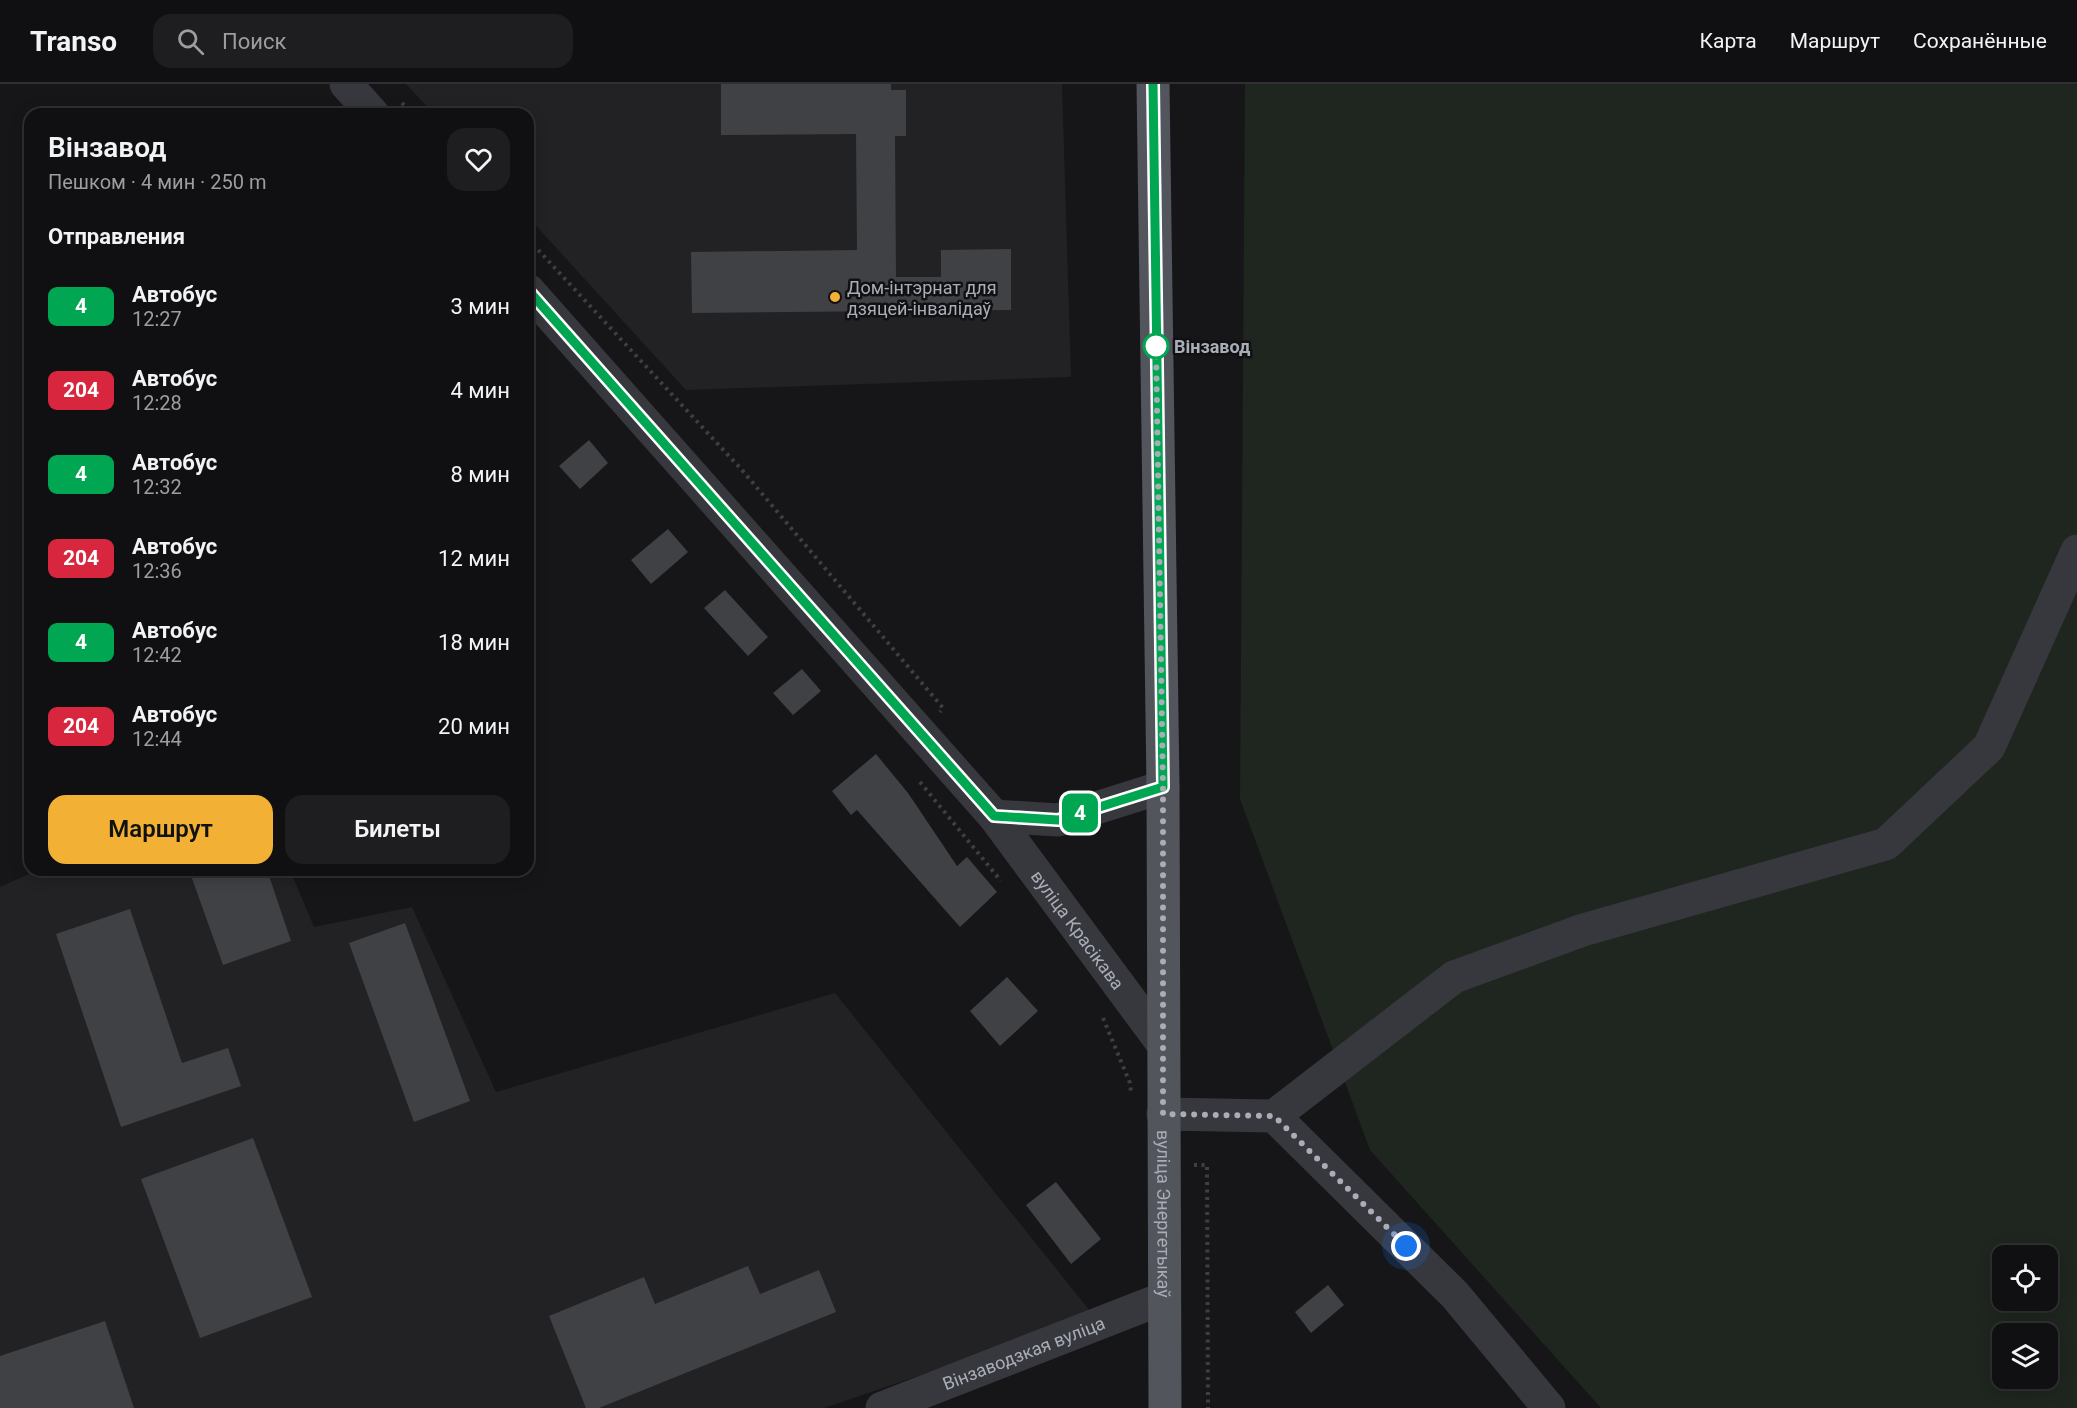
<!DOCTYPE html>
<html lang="ru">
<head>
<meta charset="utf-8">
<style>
	body { margin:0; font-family:Roboto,sans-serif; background:#1e1e20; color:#f1f3f6; height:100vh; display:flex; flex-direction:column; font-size:22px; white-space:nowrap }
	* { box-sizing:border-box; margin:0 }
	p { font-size:20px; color:#9c9d9f }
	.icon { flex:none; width:33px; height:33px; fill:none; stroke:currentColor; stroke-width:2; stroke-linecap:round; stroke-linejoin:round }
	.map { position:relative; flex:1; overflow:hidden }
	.panel { position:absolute; left:24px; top:24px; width:510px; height:768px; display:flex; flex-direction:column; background:#101012; border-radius:18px; box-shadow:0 3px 15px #0003,0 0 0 2px #303032 }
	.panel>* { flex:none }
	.badge { padding:0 12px; border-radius:9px; font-size:21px; line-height:39px }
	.tools { position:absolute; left:1992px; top:1161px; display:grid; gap:12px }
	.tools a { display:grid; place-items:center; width:66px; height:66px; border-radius:12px; background:#101012; box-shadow:0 3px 15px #0003,0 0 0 2px #303032; font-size:30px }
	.you { position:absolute; width:30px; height:30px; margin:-15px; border:4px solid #fff; border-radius:50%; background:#1a73e8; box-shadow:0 0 0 9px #1a73e833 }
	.map>.badge { position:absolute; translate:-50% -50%; box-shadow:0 0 0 3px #fff }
	h2 { padding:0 24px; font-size:22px; line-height:54px }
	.round { display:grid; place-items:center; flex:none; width:63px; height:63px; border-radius:18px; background:#1e1e20 }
	.head { display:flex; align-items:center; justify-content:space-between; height:102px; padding:0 24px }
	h1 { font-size:28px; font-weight:600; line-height:45px }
	.button { display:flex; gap:12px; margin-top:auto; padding:12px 24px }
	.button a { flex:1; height:69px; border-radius:18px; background:#f2b134; color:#111; font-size:24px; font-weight:600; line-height:69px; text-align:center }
	.button a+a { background:#1e1e20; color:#f1f3f6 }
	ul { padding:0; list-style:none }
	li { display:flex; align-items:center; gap:18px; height:84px; padding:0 24px }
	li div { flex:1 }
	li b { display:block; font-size:22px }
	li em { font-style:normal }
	li .badge { min-width:66px; font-weight:700; text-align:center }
	header { display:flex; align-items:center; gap:36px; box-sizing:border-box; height:84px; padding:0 30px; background:#101012; border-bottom:2px solid #303032 }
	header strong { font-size:28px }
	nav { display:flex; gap:33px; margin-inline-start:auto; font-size:21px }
	.search { width:420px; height:54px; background:#1e1e20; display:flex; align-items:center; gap:15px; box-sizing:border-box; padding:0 21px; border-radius:18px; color:#9c9d9f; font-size:22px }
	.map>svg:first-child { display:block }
	.built { fill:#222225 }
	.green { fill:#1e261f; fill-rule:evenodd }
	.building { fill:#404145 }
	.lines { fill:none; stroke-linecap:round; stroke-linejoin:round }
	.path { stroke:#3d3f44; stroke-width:4; stroke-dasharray:3 4.5; stroke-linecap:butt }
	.minor { stroke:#37383d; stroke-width:33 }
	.major { stroke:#53555c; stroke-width:33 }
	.line-casing { stroke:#fff; stroke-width:14 }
	.line { stroke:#00a651; stroke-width:9 }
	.walk { stroke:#a8adb8; stroke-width:6; stroke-dasharray:0 10.8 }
	.poi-dot { fill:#f2b134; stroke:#111113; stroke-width:2 }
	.stop-dot { fill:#fff; stroke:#00a651; stroke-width:3 }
	.labels { text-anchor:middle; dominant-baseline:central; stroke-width:5; stroke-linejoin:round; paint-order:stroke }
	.poi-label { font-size:18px; fill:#a8adb8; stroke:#111113; text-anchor:start }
	.stop-label { font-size:18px; font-weight:bold; fill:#a8adb8; stroke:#111113; text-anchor:start }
	.street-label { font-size:18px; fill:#a8adb8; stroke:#111113 }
</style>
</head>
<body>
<header>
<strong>Transo</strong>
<div class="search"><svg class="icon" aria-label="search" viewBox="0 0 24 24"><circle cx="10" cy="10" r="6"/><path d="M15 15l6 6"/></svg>Поиск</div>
<nav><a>Карта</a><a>Маршрут</a><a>Сохранённые</a></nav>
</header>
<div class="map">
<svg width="2077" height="1324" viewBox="0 0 2077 1324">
	<rect width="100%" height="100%" fill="#161618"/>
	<path class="built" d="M 406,0 L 1062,0 L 1071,293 L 686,306 L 528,133 L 528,30 L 434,30 Z
		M 38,786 L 290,786 L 314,843 L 412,823 L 496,1008 L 835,909 L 1094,1232 L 824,1324 L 0,1324 L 0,803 Z"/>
	<path class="green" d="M 1245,0 L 2077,0 L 2077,1324 L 1601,1324 L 1370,1066 L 1240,715 ZM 2002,1172 L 2048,1172 L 2048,1216 L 2002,1216 ZM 2002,1250 L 2048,1250 L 2048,1294 L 2002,1294 Z"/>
	<path class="building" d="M 721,0 L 891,0 L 891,6 L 906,6 L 906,52 L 895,52 L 896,193 L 941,193 L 941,166 L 1011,165 L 1011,226 L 692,229 L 691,168 L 857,166 L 856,50 L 721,51 Z
		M 589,356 L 608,379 L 580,405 L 559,382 Z
		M 668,445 L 688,468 L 651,500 L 631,476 Z
		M 725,506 L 768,553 L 748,572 L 704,524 Z
		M 802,585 L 821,607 L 793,631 L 773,609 Z
		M 876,670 L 908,709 L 957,782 L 967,773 L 997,808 L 960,843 L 857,726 L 851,731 L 832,707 Z
		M 189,786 L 267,786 L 291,857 L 223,881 Z
		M 130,825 L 182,979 L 228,964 L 241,1002 L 121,1043 L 56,850 Z
		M 405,839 L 470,1017 L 414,1038 L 349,859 Z
		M 1007,893 L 1038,927 L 1000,962 L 970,927 Z
		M 253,1054 L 312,1213 L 200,1254 L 141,1095 Z
		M 1056,1098 L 1101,1155 L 1071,1180 L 1026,1121 Z
		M 748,1182 L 760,1210 L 819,1186 L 836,1228 L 599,1324 L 586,1324 L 549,1232 L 644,1193 L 655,1220 Z
		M 1328,1201 L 1344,1221 L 1311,1249 L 1295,1228 Z
		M 105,1237 L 134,1324 L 0,1324 L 0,1272 Z"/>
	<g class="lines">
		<path class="path" d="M 402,19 L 412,30
			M 528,155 L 742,386 L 943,624 L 940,628
			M 920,698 L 1001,797
			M 1103,934 L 1130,999 L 1131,1008
			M 1194,1081 L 1207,1081 L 1208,1324"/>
		<g class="minor">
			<path d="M 346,0 L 373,30"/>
			<path id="s1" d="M 528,206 L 994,732 L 1162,959"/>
			<path d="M 994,732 L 1058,736 L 1163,703"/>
			<path d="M 1163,1030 L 1274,1032 L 1455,1211 L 1549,1324"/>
			<path d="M 1274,1032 L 1454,893 L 1583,846 L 1886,760 L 1989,663 L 2077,467"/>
			<path id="s2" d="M 882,1324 L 1164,1214"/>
		</g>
		<path class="major" id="s3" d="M 1153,0 L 1163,703 L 1165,1324"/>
	</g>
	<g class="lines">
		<g class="line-casing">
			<path id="line" d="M 528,206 L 994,732 L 1058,736 L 1163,703 L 1153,0"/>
		</g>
		<use href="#line" class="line"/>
		<path class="walk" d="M 1156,262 L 1163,703 L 1163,1030 L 1274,1032 L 1406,1162"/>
	</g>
	<circle class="poi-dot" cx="835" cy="213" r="6"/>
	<circle class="stop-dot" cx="1156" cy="262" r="12"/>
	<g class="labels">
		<g class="poi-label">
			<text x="847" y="203">Дом-інтэрнат для<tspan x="847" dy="21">дзяцей-інвалідаў</tspan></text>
		</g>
		<g class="stop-label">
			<text x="1174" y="262">Вінзавод</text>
		</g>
		<g class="street-label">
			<text stroke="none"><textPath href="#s1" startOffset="844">вуліца Красікава</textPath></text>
			<text stroke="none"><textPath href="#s3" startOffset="1130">вуліца Энергетыкаў</textPath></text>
			<text stroke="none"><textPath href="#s2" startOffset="152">Вінзаводзкая вуліца</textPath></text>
		</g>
	</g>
</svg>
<div class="tools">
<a><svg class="icon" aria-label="locate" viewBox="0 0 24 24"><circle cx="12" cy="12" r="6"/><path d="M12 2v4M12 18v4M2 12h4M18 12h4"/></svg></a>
<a><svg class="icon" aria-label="layers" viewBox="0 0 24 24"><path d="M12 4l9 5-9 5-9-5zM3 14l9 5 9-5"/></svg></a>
</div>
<div class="you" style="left:1406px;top:1162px"></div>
<b class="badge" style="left:1080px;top:729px;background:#00a651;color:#fff">4</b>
<section class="panel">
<div class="head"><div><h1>Вінзавод</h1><p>Пешком · 4 мин · 250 m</p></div><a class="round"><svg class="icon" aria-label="heart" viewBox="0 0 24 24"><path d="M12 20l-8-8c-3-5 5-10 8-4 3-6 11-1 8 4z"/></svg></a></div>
<h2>Отправления</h2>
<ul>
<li><span class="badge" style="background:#00a651;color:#fff">4</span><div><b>Автобус</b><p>12:27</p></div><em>3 мин</em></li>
<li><span class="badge" style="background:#d7263d;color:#fff">204</span><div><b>Автобус</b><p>12:28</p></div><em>4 мин</em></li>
<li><span class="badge" style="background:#00a651;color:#fff">4</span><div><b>Автобус</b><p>12:32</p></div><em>8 мин</em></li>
<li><span class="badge" style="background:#d7263d;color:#fff">204</span><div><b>Автобус</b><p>12:36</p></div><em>12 мин</em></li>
<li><span class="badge" style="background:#00a651;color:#fff">4</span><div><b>Автобус</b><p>12:42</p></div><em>18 мин</em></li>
<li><span class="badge" style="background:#d7263d;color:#fff">204</span><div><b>Автобус</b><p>12:44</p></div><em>20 мин</em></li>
</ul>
<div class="button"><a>Маршрут</a><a>Билеты</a></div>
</section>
</div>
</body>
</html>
